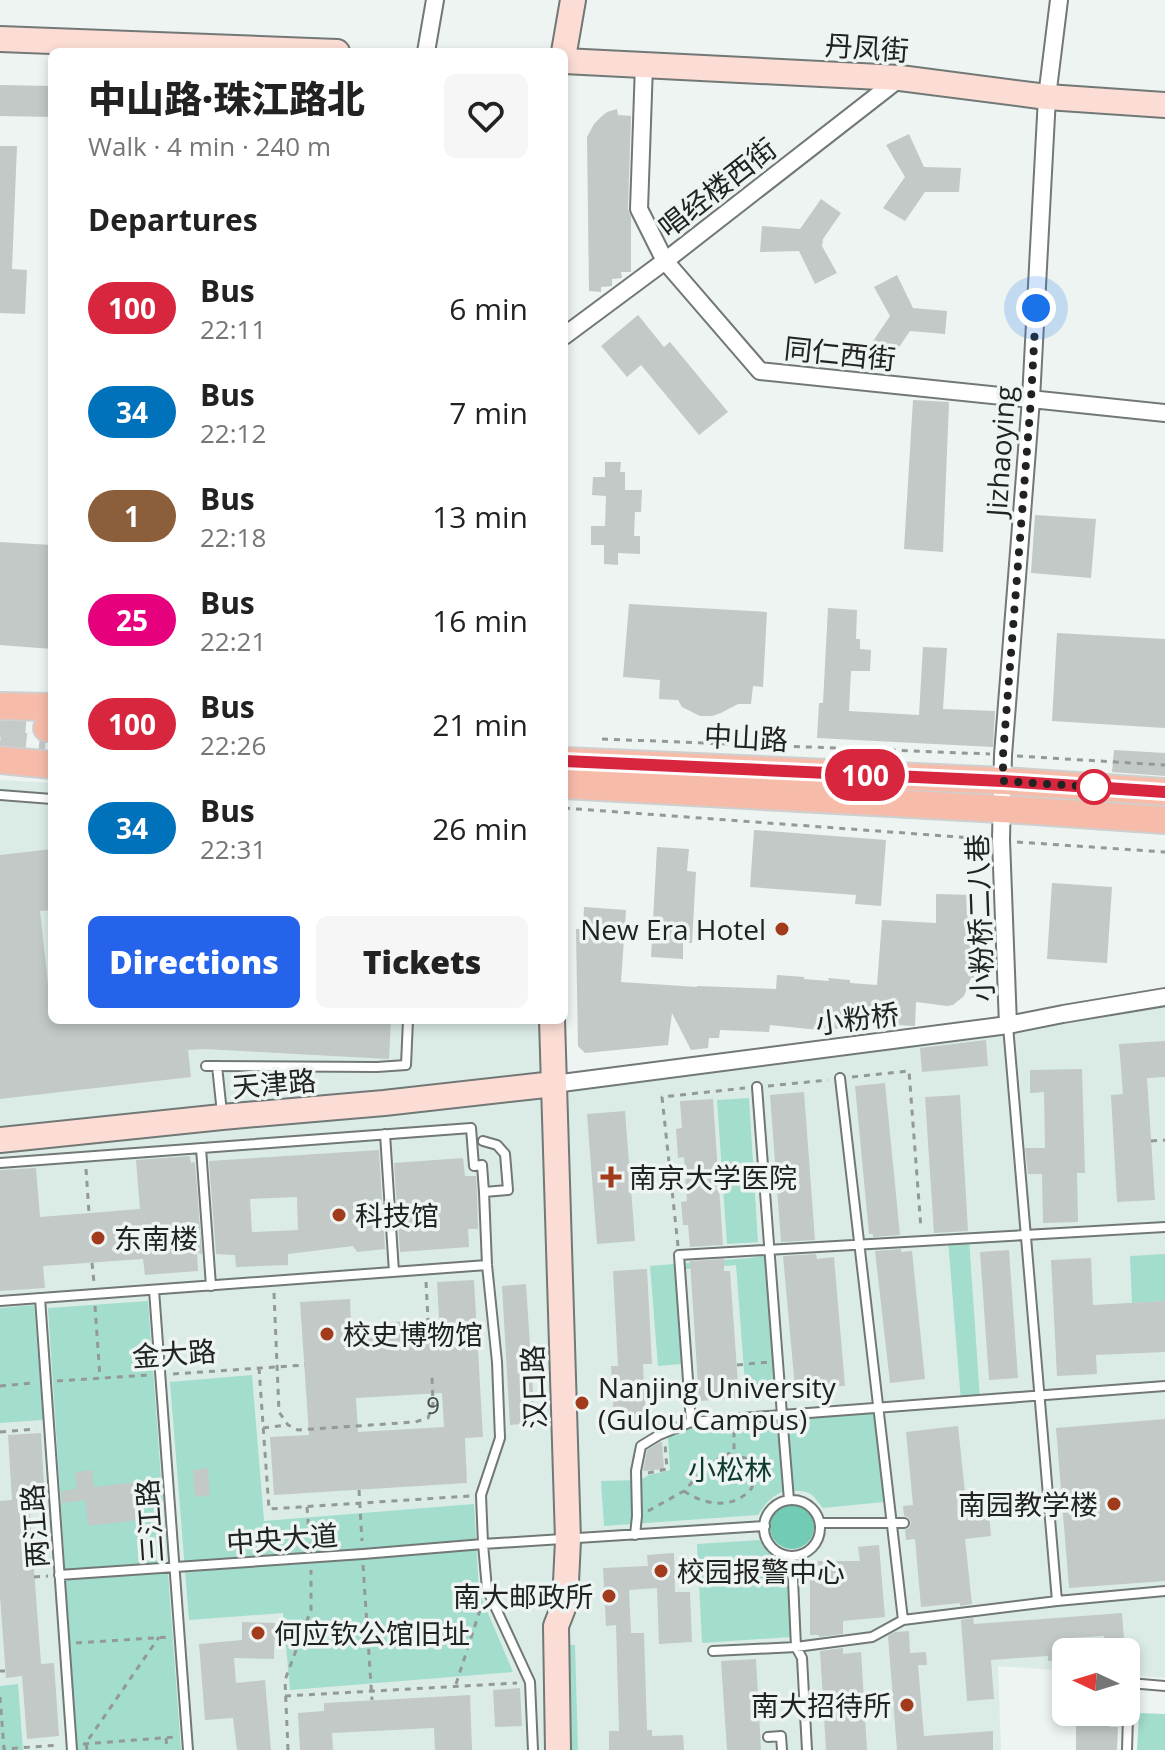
<!DOCTYPE html>
<html lang="en">
<head>
<meta charset="utf-8">
<style>
	body { margin:0; font-family:"Open Sans","Noto Sans SC",sans-serif; background:#f6f6f6; color:#222; height:100vh; display:flex; flex-direction:column; font-size:30px; white-space:nowrap }
	* { box-sizing:border-box; margin:0 }
	p { font-size:26px; color:#767676 }
	.icon { flex:none; width:44px; height:44px; fill:none; stroke:currentColor; stroke-width:2; stroke-linecap:round; stroke-linejoin:round }
	.map { position:relative; flex:1; overflow:hidden }
	.side { position:absolute; left:48px; top:48px; width:520px; height:976px; display:flex; flex-direction:column; background:#fff; border-radius:12px; box-shadow:0 4px 12px #0003 }
	.side>* { flex:none }
	.badge { padding:0 16px; border-radius:26px; font-size:28px; line-height:52px }
	.needle { width:52px; rotate:274deg }
	.controls { position:absolute; left:1052px; top:1638px; display:grid; gap:16px }
	.controls a { display:grid; place-items:center; width:88px; height:88px; border-radius:12px; background:#fff; box-shadow:0 4px 12px #0003; font-size:40px }
	.you { position:absolute; width:40px; height:40px; margin:-20px; border:6px solid #fff; border-radius:50%; background:#1a73e8; box-shadow:0 0 0 12px #1a73e833 }
	.map>.badge { position:absolute; translate:-50% -50%; box-shadow:0 0 0 4px #fff }
	h2 { padding:0 40px; font-size:30px; line-height:72px }
	.round { display:grid; place-items:center; flex:none; width:84px; height:84px; border-radius:12px; background:#f6f6f6 }
	.headline { display:flex; align-items:center; justify-content:space-between; height:136px; padding:0 40px }
	h1 { font-size:38px; font-weight:800; line-height:60px }
	.primary-button { display:flex; gap:16px; margin-top:auto; padding:16px 40px }
	.primary-button a { flex:1; height:92px; border-radius:12px; background:#2563eb; color:#fff; font-size:32px; font-weight:800; line-height:92px; text-align:center }
	.primary-button a+a { background:#f6f6f6; color:#222 }
	ul { padding:0; list-style:none }
	li { display:flex; align-items:center; gap:24px; height:104px; padding:0 40px }
	li div { flex:1 }
	li b { display:block; font-size:30px }
	li em { font-style:normal }
	li .badge { min-width:88px; font-weight:700; text-align:center }
	.map>svg:first-child { display:block }
	.built { fill:#dbece7 }
	.green { fill:#a3ddcd }
	.water { fill:#71cbb5 }
	.building { fill:#c2c9c7; fill-rule:evenodd }
	.lines { fill:none; stroke-linecap:round; stroke-linejoin:round }
	.primary-tunnel { stroke:#c4cac8; stroke-width:26; stroke-dasharray:26 13; stroke-linecap:butt }
	.lane-casing { stroke:#717876; stroke-width:12 }
	.street-casing { stroke:#717876; stroke-width:20 }
	.secondary-casing { stroke:#717876; stroke-width:28 }
	.primary-casing { stroke:#cecfce; stroke-width:30 }
	.path { stroke:#939997; stroke-width:3; stroke-dasharray:6 6; stroke-linecap:butt }
	.lane { stroke:#fff; stroke-width:8 }
	.street { stroke:#fff; stroke-width:16 }
	.secondary { stroke:#fbddd5; stroke-width:24 }
	.primary { stroke:#f7bbaa; stroke-width:26 }
	.line-casing { stroke:#fff; stroke-width:18 }
	.line { stroke:#d7263d; stroke-width:12 }
	.walk { stroke:#202322; stroke-width:8; stroke-dasharray:0 14.4 }
	.stop-dot { fill:#fff; stroke:#d7263d; stroke-width:4 }
	.poi-dot { fill:#a23a1c; stroke:#edf4f2; stroke-width:3 }
	.labels { text-anchor:middle; dominant-baseline:central; stroke-width:7; stroke-linejoin:round; paint-order:stroke }
	.number-label { font-size:24px; fill:#484c4b }
	.street-label { font-size:28px; fill:#202322; stroke:#edf4f2 }
	.poi-label { font-size:28px; fill:#202322; stroke:#edf4f2; text-anchor:start }
	.park-label { font-size:28px; fill:#0e3930; stroke:#edf4f2 }
</style>
</head>
<body>
<div class="map">
<svg width="1165" height="1750" viewBox="0 0 1165 1750">
	<rect width="100%" height="100%" fill="#edf4f2"/>
	<path class="built" d="M 0,780 L 52,783 L 52,1020 L 547,1020 L 549,1081 L 0,1140 Z
		M 1165,1003 L 1165,1678 L 1126,1675 L 1126,1652 L 1066,1652 L 1066,1671 L 998,1666 L 1001,1750 L 0,1750 L 0,1154 L 95,1142 L 315,1120 L 1008,1033 Z"/>
	<path class="green" d="M 749,1098 L 758,1242 L 727,1244 L 717,1100 Z
		M 969,1238 L 980,1400 L 961,1402 L 948,1239 Z
		M 1165,1254 L 1165,1301 L 1132,1303 L 1130,1256 Z
		M 767,1255 L 776,1394 L 746,1396 L 736,1265 L 675,1270 L 681,1364 L 658,1366 L 650,1266 L 750,1258 Z
		M 148,1301 L 181,1750 L 77,1750 L 48,1308 Z
		M 34,1305 L 43,1420 L 0,1423 L 0,1308 Z
		M 252,1375 L 264,1521 L 474,1504 L 479,1592 L 513,1672 L 290,1690 L 283,1613 L 189,1620 L 170,1382 Z
		M 873,1411 L 884,1502 L 823,1508 C 813,1495 811,1490 793,1491 L 787,1418 Z
		M 779,1417 L 785,1491 C 771,1496 766,1503 758,1515 L 604,1526 L 601,1481 L 640,1480 L 649,1475 L 670,1470 L 668,1437 L 691,1424 Z
		M 760,1540 C 764,1553 776,1557 788,1562 L 790,1637 L 702,1643 L 697,1544 Z
		M 563,1645 L 575,1645 L 578,1750 L 566,1750 Z
		M 18,1684 L 23,1750 L 0,1750 L 0,1686 Z
		M 1139,1713 L 1165,1714 L 1165,1750 L 1137,1750 Z"/>
	<path class="water" d="M770 1527a22 22 0 1 1 44 0a22 22 0 1 1-44 0Z"/>
	<path class="building" d="M 0,85 L 52,86 L 52,117 L 0,116 Z
		M 617,109 L 618,115 L 631,116 L 628,209 L 631,217 L 631,272 L 621,272 L 622,278 L 612,279 L 612,286 L 601,287 L 601,292 L 589,291 L 587,137 L 594,124 L 602,116 L 607,112 Z
		M 909,134 L 924,167 L 961,168 L 959,192 L 925,192 L 905,221 L 883,208 L 905,177 L 886,145 Z
		M 0,146 L 17,146 L 12,269 L 27,270 L 25,314 L 0,313 Z
		M 821,199 L 841,213 L 823,239 L 822,246 L 837,273 L 815,284 L 799,251 L 760,252 L 762,226 L 800,229 Z
		M 897,275 L 913,308 L 947,311 L 945,334 L 910,331 L 889,362 L 869,347 L 890,316 L 874,287 Z
		M 638,315 L 664,347 L 670,342 L 728,412 L 699,435 L 641,365 L 627,377 L 601,346 Z
		M 913,400 L 949,402 L 943,552 L 904,549 Z
		M 605,462 L 621,462 L 620,472 L 625,472 L 625,490 L 642,490 L 641,512 L 635,512 L 634,536 L 640,536 L 640,554 L 618,553 L 618,565 L 604,564 L 604,545 L 591,545 L 591,526 L 605,526 L 606,496 L 592,495 L 593,477 L 605,477 Z
		M 1035,515 L 1096,519 L 1091,578 L 1031,573 Z
		M 0,542 L 52,545 L 52,649 L 0,645 Z
		M 629,604 L 767,612 L 763,687 L 753,686 L 751,704 L 738,704 L 721,713 L 712,716 L 700,716 L 682,707 L 678,700 L 659,699 L 660,680 L 623,677 Z
		M 828,608 L 857,610 L 856,639 L 860,639 L 860,649 L 871,650 L 870,671 L 851,671 L 849,711 L 919,715 L 923,647 L 947,648 L 943,709 L 995,711 L 993,747 L 817,738 L 819,703 L 823,703 Z
		M 1057,633 L 1165,639 L 1165,728 L 1052,721 Z
		M 1114,750 L 1165,753 L 1165,776 L 1112,772 Z
		M 754,830 L 886,840 L 881,906 L 855,904 L 856,895 L 750,887 Z
		M 657,847 L 689,849 L 687,871 L 696,872 L 692,943 L 683,943 L 683,959 L 651,957 Z
		M 52,849 L 52,910 L 40,911 L 52,1020 L 391,1020 L 389,1059 L 204,1049 L 188,1050 L 191,1077 L 0,1099 L 0,855 Z
		M 1052,883 L 1112,887 L 1107,963 L 1047,959 Z
		M 936,894 L 974,895 L 974,978 L 971,978 L 964,996 L 953,1005 L 947,1006 L 916,1002 L 915,1026 L 856,1023 L 855,1026 L 838,1025 L 838,1029 L 819,1028 L 819,1030 L 770,1025 L 769,1032 L 720,1030 L 719,1038 L 709,1038 L 708,1048 L 691,1050 L 672,1013 L 668,1045 L 585,1053 L 578,1046 L 576,929 L 583,929 L 584,907 L 626,910 L 621,982 L 697,987 L 697,986 L 776,989 L 777,975 L 804,977 L 804,979 L 829,981 L 828,978 L 850,980 L 850,983 L 877,985 L 882,920 L 936,923 Z
		M 986,1040 L 988,1066 L 922,1072 L 920,1048 Z
		M 1165,1041 L 1165,1077 L 1147,1078 L 1155,1200 L 1117,1202 L 1111,1095 L 1123,1094 L 1119,1044 Z
		M 1082,1069 L 1085,1173 L 1077,1173 L 1078,1222 L 1043,1223 L 1042,1174 L 1028,1174 L 1025,1148 L 1045,1148 L 1044,1092 L 1030,1093 L 1030,1070 Z
		M 885,1083 L 900,1235 L 873,1237 L 873,1234 L 869,1234 L 855,1086 Z
		M 804,1092 L 815,1240 L 781,1242 L 770,1095 Z
		M 960,1095 L 968,1231 L 934,1233 L 925,1097 Z
		M 713,1099 L 723,1245 L 690,1247 L 688,1225 L 683,1225 L 681,1202 L 687,1201 L 684,1157 L 678,1158 L 676,1129 L 682,1128 L 680,1101 Z
		M 625,1111 L 635,1241 L 597,1244 L 587,1114 Z
		M 379,1150 L 385,1249 L 357,1252 L 353,1246 L 288,1254 L 288,1265 L 236,1267 L 235,1255 L 216,1254 L 209,1161 ZM 297,1197 L 298,1230 L 252,1232 L 250,1199 Z
		M 190,1156 L 191,1163 L 195,1162 L 202,1254 L 197,1253 L 198,1271 L 145,1275 L 143,1259 L 43,1266 L 45,1288 L 0,1291 L 0,1170 L 36,1168 L 40,1217 L 140,1209 L 136,1160 Z
		M 463,1158 L 465,1176 L 476,1176 L 477,1192 L 478,1229 L 468,1229 L 469,1247 L 400,1252 L 394,1163 Z
		M 901,1249 L 901,1252 L 912,1251 L 925,1379 L 890,1383 L 875,1251 Z
		M 1009,1250 L 1018,1378 L 989,1380 L 980,1252 Z
		M 816,1254 L 817,1259 L 834,1257 L 845,1386 L 795,1388 L 783,1256 Z
		M 1091,1258 L 1093,1305 L 1165,1301 L 1165,1352 L 1096,1355 L 1097,1374 L 1057,1376 L 1051,1260 Z
		M 724,1259 L 724,1271 L 730,1271 L 739,1398 L 699,1401 L 690,1261 Z
		M 647,1269 L 652,1364 L 643,1364 L 646,1425 L 614,1426 L 611,1366 L 618,1366 L 613,1271 Z
		M 474,1280 L 483,1437 L 465,1438 L 467,1483 L 274,1495 L 270,1437 L 309,1435 L 300,1302 L 350,1299 L 351,1325 L 439,1319 L 437,1282 ZM 442,1393 L 444,1427 L 358,1432 L 356,1398 Z
		M 526,1284 L 535,1423 L 510,1425 L 502,1286 Z
		M 1165,1419 L 1165,1581 L 1069,1588 L 1056,1428 Z
		M 958,1426 L 965,1492 L 987,1490 L 991,1536 L 965,1539 L 972,1604 L 960,1606 L 960,1603 L 921,1607 L 915,1539 L 906,1540 L 905,1530 L 910,1527 L 911,1522 L 908,1517 L 904,1516 L 903,1506 L 913,1505 L 906,1432 Z
		M 41,1433 L 45,1502 L 29,1503 L 41,1664 L 54,1663 L 59,1736 L 27,1739 L 22,1676 L 6,1678 L 0,1596 L 0,1501 L 12,1500 L 8,1435 Z
		M 660,1442 L 662,1442 L 664,1469 L 643,1471 L 647,1450 Z
		M 208,1468 L 210,1495 L 195,1497 L 193,1470 Z
		M 92,1470 L 94,1487 L 138,1482 L 140,1501 L 136,1502 L 138,1520 L 88,1526 L 85,1500 L 62,1503 L 61,1491 L 77,1489 L 75,1472 Z
		M 879,1545 L 885,1617 L 843,1621 L 843,1634 L 819,1637 L 819,1635 L 810,1635 L 810,1561 L 860,1561 L 858,1547 Z
		M 674,1553 L 675,1592 L 690,1592 L 692,1642 L 659,1644 L 657,1588 L 629,1590 L 631,1633 L 644,1633 L 647,1730 L 652,1730 L 652,1736 L 683,1735 L 684,1750 L 609,1750 L 609,1731 L 619,1731 L 616,1625 L 606,1626 L 603,1568 L 648,1566 L 647,1555 Z
		M 1122,1613 L 1125,1652 L 1105,1652 L 1104,1636 L 1071,1638 L 1072,1652 L 1066,1652 L 1066,1660 L 1048,1661 L 1048,1656 L 991,1660 L 994,1699 L 967,1701 L 961,1620 L 973,1618 L 974,1624 Z
		M 242,1622 L 275,1623 L 274,1659 L 234,1658 L 236,1683 L 265,1680 L 271,1750 L 237,1750 L 233,1718 L 205,1720 L 199,1644 L 242,1640 Z
		M 909,1631 L 910,1653 L 926,1652 L 927,1665 L 918,1665 L 924,1736 L 993,1731 L 993,1750 L 897,1750 L 888,1636 L 895,1632 Z
		M 843,1648 L 843,1654 L 861,1652 L 867,1750 L 826,1750 L 820,1651 Z
		M 756,1659 L 761,1750 L 727,1750 L 721,1661 Z
		M 520,1688 L 522,1726 L 495,1727 L 493,1690 Z
		M 470,1695 L 472,1750 L 435,1750 L 434,1728 L 332,1733 L 333,1750 L 300,1750 L 298,1713 L 324,1711 L 324,1703 Z
		M 1076,1712 L 1110,1712 L 1110,1727 L 1118,1727 L 1117,1750 L 1076,1750 Z"/>
	<g class="lines">
		<path class="primary-tunnel" d="M 0,724 L 47,728
			M 0,743 L 45,748"/>
		<g class="lane-casing">
			<path id="lane" d="M 0,795 L 52,799
				M 1008,1026 L 1057,1601
				M 206,1066 L 377,1067 L 406,1065 L 408,1020
				M 217,1066 L 222,1113
				M 840,1078 L 903,1620
				M 385,1134 L 394,1272
				M 483,1141 L 497,1145 L 505,1154 L 508,1190 L 484,1192 L 487,1265 L 497,1362 L 500,1438 L 481,1495 L 483,1544 L 487,1589 L 530,1682 L 533,1750
				M 201,1148 L 211,1286
				M 0,1163 L 471,1128 L 474,1166 L 482,1165 L 484,1192
				M 154,1290 L 188,1750
				M 40,1298 L 72,1750
				M 0,1301 L 487,1265
				M 691,1422 L 679,1255 L 1165,1227
				M 789,1500 L 782,1415 L 1165,1386
				M764 1528a28 28 0 1 1 56 0a28 28 0 1 1-56 0Z
				M 820,1523 L 904,1523
				M 635,1535 L 637,1516 L 636,1471 L 641,1446 L 659,1435 L 691,1422 L 782,1415 L 757,1087
				M 792,1557 L 796,1647 L 802,1658 L 807,1750
				M 59,1575 L 363,1554 L 483,1544 L 765,1526
				M 713,1651 L 796,1647 L 872,1637 L 903,1620 L 1057,1601 L 1165,1591
				M 768,1737 L 781,1736 L 782,1750
				M 1127,1750 L 1129,1683 L 1165,1686"/>
		</g>
		<g class="street-casing">
			<path id="street" d="M 426,52 L 435,0
				M 644,65 L 639,209 L 665,261 L 760,371 L 1165,413
				M 564,336 L 665,261 L 900,78
				M 1008,1025 L 1001,840 L 1003,755 L 1031,399 L 1047,97 L 1059,0
				M 554,1084 L 1008,1025 L 1063,1014 L 1165,997"/>
		</g>
		<g class="secondary-casing">
			<path id="secondary" d="M 0,39 L 337,52
				M 564,52 L 573,0
				M 564,61 L 900,78 L 1047,97 L 1165,105
				M 552,1020 L 568,1540 L 565,1603 L 556,1626 L 558,1750
				M 0,1140 L 222,1117 L 384,1103 L 554,1084"/>
		</g>
		<g class="primary-casing">
			<path id="primary" d="M 0,706 L 52,707
				M 47,728 L 52,728
				M 0,760 L 52,765
				M 564,761 L 1003,781 L 1165,792
				M 564,785 L 1020,810 L 1165,820"/>
		</g>
		<path class="path" d="M 602,739 L 990,754
			M 1017,756 L 1165,765
			M 564,808 L 986,839
			M 1017,842 L 1165,852
			M 852,1077 L 909,1071 L 921,1229
			M 768,1086 L 828,1080
			M 1151,1141 L 1165,1140
			M 86,1169 L 89,1213
			M 678,1246 L 662,1097 L 745,1088
			M 92,1263 L 94,1283
			M 426,1282 L 429,1338
			M 274,1293 L 279,1412 L 288,1425 L 298,1430 L 415,1422 L 428,1418 L 433,1404 L 432,1376
			M 95,1306 L 100,1378
			M 737,1365 L 769,1362
			M 259,1368 L 269,1509 L 470,1496
			M 173,1374 L 305,1365
			M 57,1381 L 149,1375
			M 0,1386 L 33,1383
			M 263,1428 L 287,1425
			M 0,1432 L 36,1429
			M 648,1473 L 667,1469 L 665,1444
			M 359,1490 L 362,1541
			M 684,1491 C 704,1505 733,1510 751,1489 C 754,1484 755,1475 757,1470 L 745,1458 L 728,1454
			M 307,1507 L 310,1547
			M 648,1511 L 684,1491 L 709,1464 L 734,1451 L 734,1429
			M 363,1565 L 372,1700
			M 34,1577 L 48,1576
			M 76,1643 L 168,1637
			M 0,1671 L 5,1671
			M 456,1684 L 482,1604
			M 285,1696 L 517,1683
			M 0,1697 L 4,1749 L 59,1745
			M 166,1738 L 167,1750
			M 83,1744 L 175,1737
			M 87,1750 L 86,1743 L 159,1637
			M 288,1750 L 285,1680 L 311,1610 L 311,1570"/>
		<use href="#lane" class="lane"/>
		<use href="#street" class="street"/>
		<use href="#secondary" class="secondary"/>
		<use href="#primary" class="primary"/>
	</g>
	<g class="lines">
		<g class="line-casing">
			<path id="line" d="M 564,761 L 1003,781 L 1165,792"/>
		</g>
		<use href="#line" class="line"/>
		<path class="walk" d="M 1036,308 L 1031,399 L 1003,755 L 1003,781 L 1094,787"/>
	</g>
	<circle class="stop-dot" cx="1094" cy="787" r="16"/>
	<g class="poi-dot">
		<circle cx="782" cy="929" r="8"/>
		<path d="M607 1165h8v8h8v8h-8v8h-8v-8h-8v-8h8z"/>
		<circle cx="339" cy="1215" r="8"/>
		<circle cx="98" cy="1238" r="8"/>
		<circle cx="327" cy="1334" r="8"/>
		<circle cx="582" cy="1403" r="8"/>
		<circle cx="1114" cy="1504" r="8"/>
		<circle cx="661" cy="1571" r="8"/>
		<circle cx="609" cy="1596" r="8"/>
		<circle cx="258" cy="1633" r="8"/>
		<circle cx="907" cy="1705" r="8"/>
	</g>
	<g class="labels">
		<g class="number-label">
			<text x="433" y="1404">9</text>
		</g>
		<g class="street-label">
			<text transform="translate(867 47) rotate(4)">丹凤街</text>
			<text transform="translate(717 187) rotate(-38)">唱经楼西街</text>
			<text transform="translate(840 353) rotate(6)">同仁西街</text>
			<text transform="translate(1000 451) rotate(-86)">Jizhaoying</text>
			<text transform="translate(746 737) rotate(3)">中山路</text>
			<text transform="translate(979 918) rotate(-92)">小粉桥二八巷</text>
			<text transform="translate(857 1018) rotate(-7)">小粉桥</text>
			<text transform="translate(274 1083) rotate(-5)">天津路</text>
			<text transform="translate(174 1353) rotate(-4)">金大路</text>
			<text transform="translate(533 1387) rotate(-92)">汉口路</text>
			<text transform="translate(149 1521) rotate(-94)">三江路</text>
			<text transform="translate(34 1526) rotate(-94)">两江路</text>
			<text transform="translate(282 1538) rotate(-4)">中央大道</text>
		</g>
		<g class="poi-label">
			<text x="766" y="929" text-anchor="end">New Era Hotel</text>
			<text x="629" y="1177">南京大学医院</text>
			<text x="355" y="1215">科技馆</text>
			<text x="114" y="1238">东南楼</text>
			<text x="343" y="1334">校史博物馆</text>
			<text x="598" y="1387">Nanjing University<tspan x="598" dy="32">(Gulou Campus)</tspan></text>
			<text x="1098" y="1504" text-anchor="end">南园教学楼</text>
			<text x="677" y="1571">校园报警中心</text>
			<text x="593" y="1596" text-anchor="end">南大邮政所</text>
			<text x="274" y="1633">何应钦公馆旧址</text>
			<text x="891" y="1705" text-anchor="end">南大招待所</text>
		</g>
		<g class="park-label">
			<text x="730" y="1469">小松林</text>
		</g>
	</g>
</svg>
<div class="controls">
<a><svg class="needle" viewBox="-14 -14 28 28"><path d="M0-13l5 13h-10z" fill="#e53935"/><path d="M0 13l5-13h-10z" fill="#767676"/></svg></a>
</div>
<div class="you" style="left:1036px;top:308px"></div>
<b class="badge" style="left:865px;top:775px;background:#d7263d;color:#fff">100</b>
<section class="side">
<div class="headline"><div><h1>中山路·珠江路北</h1><p>Walk · 4 min · 240 m</p></div><a class="round"><svg class="icon" aria-label="heart" viewBox="0 0 24 24"><path d="M12 20l-8-8c-3-5 5-10 8-4 3-6 11-1 8 4z"/></svg></a></div>
<h2>Departures</h2>
<ul>
<li><span class="badge" style="background:#d7263d;color:#fff">100</span><div><b>Bus</b><p>22:11</p></div><em>6 min</em></li>
<li><span class="badge" style="background:#0072bc;color:#fff">34</span><div><b>Bus</b><p>22:12</p></div><em>7 min</em></li>
<li><span class="badge" style="background:#8b5e3c;color:#fff">1</span><div><b>Bus</b><p>22:18</p></div><em>13 min</em></li>
<li><span class="badge" style="background:#e6007e;color:#fff">25</span><div><b>Bus</b><p>22:21</p></div><em>16 min</em></li>
<li><span class="badge" style="background:#d7263d;color:#fff">100</span><div><b>Bus</b><p>22:26</p></div><em>21 min</em></li>
<li><span class="badge" style="background:#0072bc;color:#fff">34</span><div><b>Bus</b><p>22:31</p></div><em>26 min</em></li>
</ul>
<div class="primary-button"><a>Directions</a><a>Tickets</a></div>
</section>
</div>
</body>
</html>
